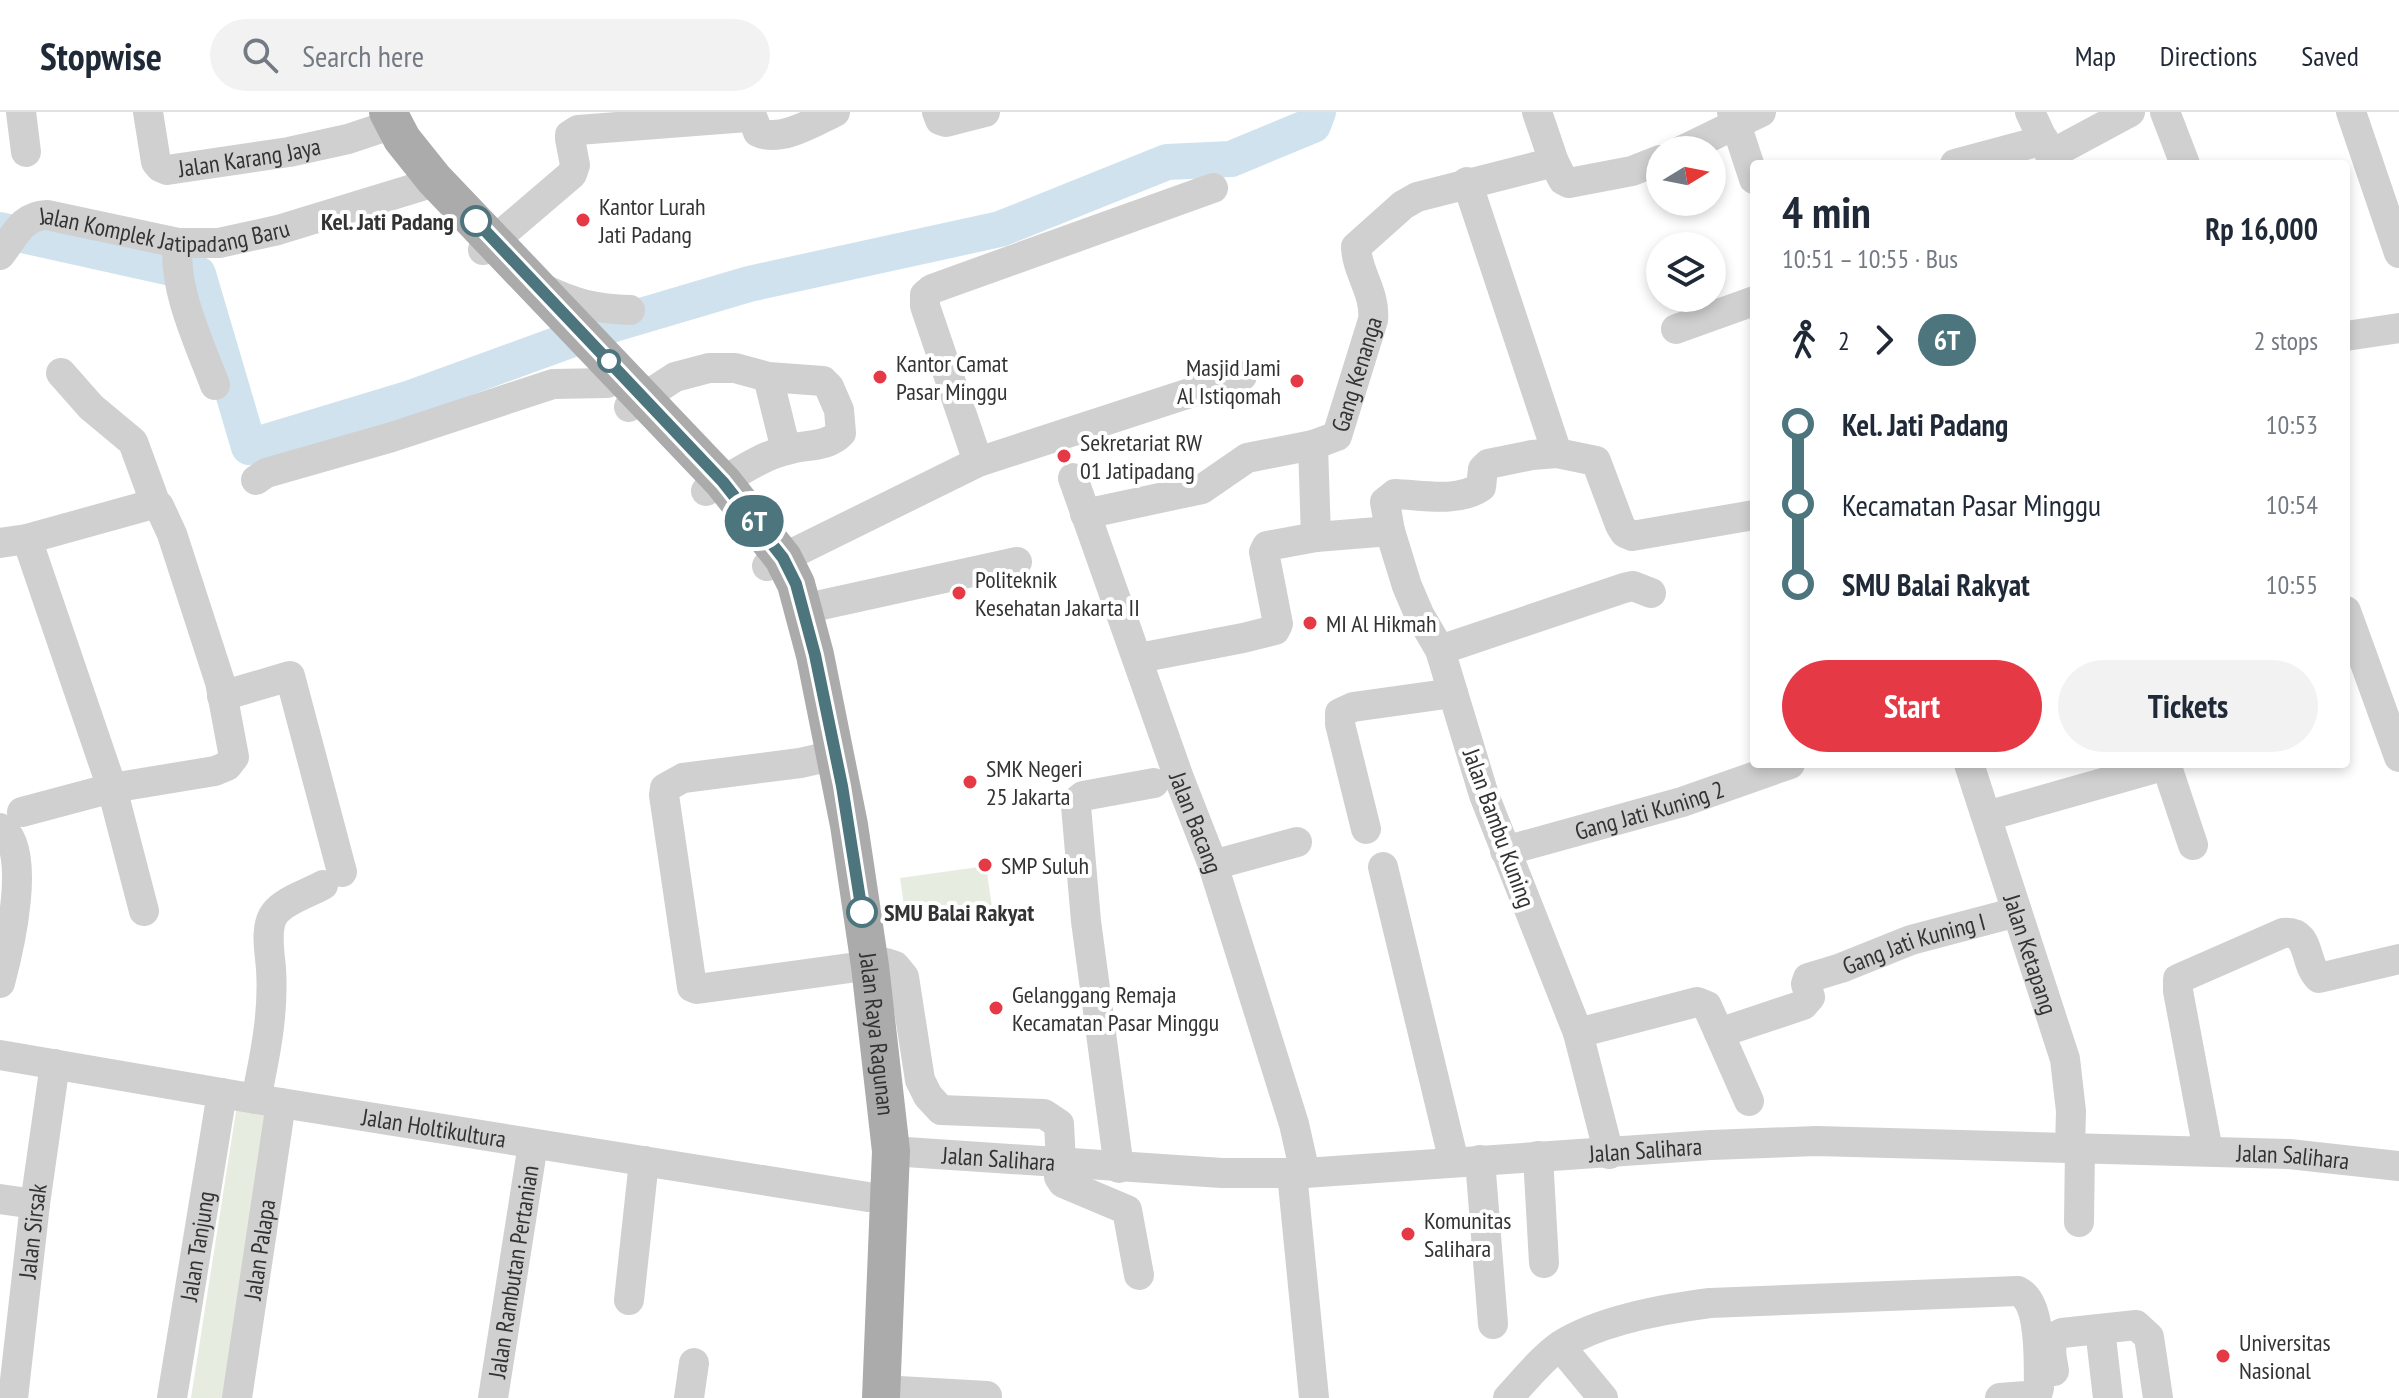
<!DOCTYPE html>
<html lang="en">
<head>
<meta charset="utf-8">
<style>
	body { margin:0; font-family:"PT Sans Narrow",sans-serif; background:#f2f2f3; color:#1f2937; height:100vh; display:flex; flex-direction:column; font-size:30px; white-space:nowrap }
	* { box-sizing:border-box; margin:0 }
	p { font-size:26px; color:#747a83 }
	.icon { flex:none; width:44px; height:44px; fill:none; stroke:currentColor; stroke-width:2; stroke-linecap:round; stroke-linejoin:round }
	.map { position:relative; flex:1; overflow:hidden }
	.sheet { position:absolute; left:1750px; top:48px; width:600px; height:608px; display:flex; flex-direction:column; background:#fff; border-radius:8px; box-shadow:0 4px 12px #0003 }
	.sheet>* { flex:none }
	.badge { padding:0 16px; border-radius:26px; font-size:28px; line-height:52px }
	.needle { width:52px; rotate:80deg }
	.tools { position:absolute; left:1646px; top:24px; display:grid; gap:16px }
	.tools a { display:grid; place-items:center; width:80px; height:80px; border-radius:50%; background:#fff; box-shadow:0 4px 12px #0003; font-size:40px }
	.map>.badge { position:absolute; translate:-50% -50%; box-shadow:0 0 0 4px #fff }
	.legs { display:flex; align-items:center; gap:12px; height:88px; padding:0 32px; font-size:26px }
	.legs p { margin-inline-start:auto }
	.overview { display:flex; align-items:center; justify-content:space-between; height:136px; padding:0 32px }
	h1 { font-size:44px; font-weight:800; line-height:60px }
	.action { display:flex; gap:16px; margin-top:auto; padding:16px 32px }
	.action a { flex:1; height:92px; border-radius:48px; background:#e63946; color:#fff; font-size:32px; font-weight:800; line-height:92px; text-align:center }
	.action a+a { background:#f2f2f3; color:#1f2937 }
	ul { padding:0 32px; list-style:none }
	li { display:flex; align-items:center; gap:28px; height:80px; font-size:30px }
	li i { display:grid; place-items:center; width:12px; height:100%; margin:0 10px; background:currentColor }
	li i::after { content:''; width:20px; height:20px; margin:-10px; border:6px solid; border-radius:50%; background:#fff }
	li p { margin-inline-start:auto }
	li:first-child i { background:linear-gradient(#0000 50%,currentColor 0) }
	li:last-child i { background:linear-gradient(currentColor 50%,#0000 0) }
	header { display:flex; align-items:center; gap:48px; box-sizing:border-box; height:112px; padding:0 40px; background:#fff; border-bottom:2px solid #e0e1e3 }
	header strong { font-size:38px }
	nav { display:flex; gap:44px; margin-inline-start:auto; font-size:28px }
	.search { width:560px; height:72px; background:#f2f2f3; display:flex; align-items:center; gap:20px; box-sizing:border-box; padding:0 28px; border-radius:44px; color:#747a83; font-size:30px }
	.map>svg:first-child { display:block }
	.green { fill:#e6ecdf }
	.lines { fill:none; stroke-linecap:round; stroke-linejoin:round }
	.river { stroke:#cfe2ee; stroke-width:36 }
	.minor { stroke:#d0d0d0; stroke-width:30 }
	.major { stroke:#ababab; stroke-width:38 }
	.line-1-casing { stroke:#fff; stroke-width:18 }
	.line-1 { stroke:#4d757d; stroke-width:12 }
	.poi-dot { fill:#e63946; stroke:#fff; stroke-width:3 }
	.stop-1-dot { fill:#fff; stroke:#4d757d; stroke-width:4 }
	.labels { text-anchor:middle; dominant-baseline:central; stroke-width:8; stroke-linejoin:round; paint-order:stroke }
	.street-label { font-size:24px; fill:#333; stroke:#fff }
	.poi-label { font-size:24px; fill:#333; stroke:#fff; text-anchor:start }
	.stop-label { font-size:24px; font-weight:bold; fill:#333; stroke:#fff; text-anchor:end }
</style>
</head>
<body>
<header>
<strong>Stopwise</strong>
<div class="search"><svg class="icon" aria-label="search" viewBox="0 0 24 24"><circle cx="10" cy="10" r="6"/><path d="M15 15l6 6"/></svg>Search here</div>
<nav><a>Map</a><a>Directions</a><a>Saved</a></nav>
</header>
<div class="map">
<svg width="2399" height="1286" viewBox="0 0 2399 1286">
	<rect width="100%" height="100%" fill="#fff"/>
	<path class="green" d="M 986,754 L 992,795 L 906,807 L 900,766 Z
		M 237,993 L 275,999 L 230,1286 L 191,1286 Z"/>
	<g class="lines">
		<path class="river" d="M 0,118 L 198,162 L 249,335 L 411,286 L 614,212 L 749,172 L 1000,117 L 1167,50 L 1231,47 L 1313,13 L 1318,0"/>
		<g class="minor">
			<path d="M 21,0 L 26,40"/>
			<path id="s1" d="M 148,0 L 156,50 L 160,55 L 167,58 L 289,40 L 348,27 L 393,12"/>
			<path d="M 937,0 L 940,8 L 946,10 L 985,0"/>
			<path d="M 1537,0 L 1554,50"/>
			<path d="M 1732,0 L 1754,67"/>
			<path d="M 2030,0 L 2050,43 L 2130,0"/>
			<path d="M 2165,0 L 2185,52"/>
			<path d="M 2351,0 L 2399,141"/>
			<path d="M 1683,38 L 1761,0"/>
			<path d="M 1955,52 L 2044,28"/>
			<path d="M 1467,70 L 1557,341"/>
			<path d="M 178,131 C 172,175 200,233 215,273"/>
			<path d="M 483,138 L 572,62 L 575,53 L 570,27 L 570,23 L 578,18 L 747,5 L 753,7 L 758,20 C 780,31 814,10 835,0"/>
			<path id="s2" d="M 0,143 C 15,124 21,104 47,103 L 178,131 L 219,131 L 278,118 L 422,74 L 434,67"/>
			<path d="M 544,177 C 575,192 596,197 630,198"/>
			<path d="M 1676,217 L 1754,189"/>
			<path d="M 2346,224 L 2399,216"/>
			<path d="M 61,261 L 91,295 L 133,330 L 156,393"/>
			<path d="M 768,265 L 786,338"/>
			<path d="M 629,295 L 675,265 L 709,256 L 735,256 L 768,265 L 823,269 L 829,275 L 839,298 L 841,321 C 827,336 805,332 787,338 C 758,345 732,365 706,379"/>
			<path d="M 1313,333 L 1316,425 L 1390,419"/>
			<path d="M 978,350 L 925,194 L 925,183 L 932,177 L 1213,76"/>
			<path id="s3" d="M 1073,366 L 1179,666 L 1213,753 L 1294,1012 L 1305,1061"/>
			<path d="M 256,368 L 266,361 L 392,325 L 553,272 L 607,271 L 623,265"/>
			<path id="s4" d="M 1085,402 L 1202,377 L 1247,346 L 1313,333 L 1337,324 L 1373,208 C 1376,181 1357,161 1356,135 L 1403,93 L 1417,85 L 1554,50 L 1563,68 L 1569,71 L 1632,59 L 1660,48"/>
			<path d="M 27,427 L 112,676 L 144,799"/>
			<path d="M 0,431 L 27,427 L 153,392 L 159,394 L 172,422 L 220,570 L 234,645 L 227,654 L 215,659 L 112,676 L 22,700"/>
			<path d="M 767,454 L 978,350 L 1242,264"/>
			<path d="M 803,497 L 1017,450"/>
			<path d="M 2346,499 L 2399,645"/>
			<path d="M 1440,538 L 1624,476 L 1633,474 L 1651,481"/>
			<path d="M 1139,546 L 1243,526 L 1275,518 L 1278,512 L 1264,440 L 1267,434 L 1316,425"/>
			<path d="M 222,584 L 290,564 L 342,760"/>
			<path d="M 836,643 L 800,651 L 683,666 L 665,676 L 664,683 L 692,875 L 697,877 L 886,851 L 895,854 L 904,865 L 920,968 L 928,984 L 941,998 L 1044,1002 L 1059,1012 L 1061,1051 L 1059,1065 L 1063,1071 L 1127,1098 L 1139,1163"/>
			<path id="s5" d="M 1969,652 L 2065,947 L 2071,999 L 2070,1036"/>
			<path d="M 2166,652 L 2193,733"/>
			<path d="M 1987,704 L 2166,653"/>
			<path d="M 0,716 C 34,734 8,841 0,871"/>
			<path d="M 1366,717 L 1340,612 L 1340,601 L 1353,595 L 1453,581"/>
			<path id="s6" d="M 1505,739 L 1682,690 L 1790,652"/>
			<path d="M 1213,753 L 1297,730"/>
			<path d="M 1383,755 L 1454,1050"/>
			<path id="s7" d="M 1578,921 L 1697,890 L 1707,894 L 1719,921 L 1803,893 L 1810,885 L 1806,872 L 1808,866 L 1841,856 L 1911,828 L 2017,800"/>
			<path d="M 1719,921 L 1749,989"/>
			<path id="s8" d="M 0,943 L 256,987 L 868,1085"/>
			<path d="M 256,987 C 265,944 274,901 271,857 C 270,841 264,815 275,801 C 285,788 309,781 323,773"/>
			<path id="s9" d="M 891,1039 L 1222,1061 L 1305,1061 L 1711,1033 L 1816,1029 L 2289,1042 L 2399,1054"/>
			<path d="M 2208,1039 L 2178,879 L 2178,867 L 2283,821 C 2312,818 2303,851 2319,866 L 2399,847"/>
			<path d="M 1609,1042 L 1578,921 L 1484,683 L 1440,538 L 1419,502 L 1407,474 L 1390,419 L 1385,390 L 1395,382 C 1422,383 1457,391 1481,375 L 1483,357 L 1488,352 L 1532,343 L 1557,341 L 1596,349 L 1620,413 L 1625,421 L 1632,424 L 1754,403"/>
			<path d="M 1538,1044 L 1544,1151"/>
			<path d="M 1480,1048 L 1493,1212"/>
			<path d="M 1119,1056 L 1086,809 L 1076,694 L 1078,688 L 1083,684 L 1154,671"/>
			<path d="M 1292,1061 L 1314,1286"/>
			<path d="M 0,1087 L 35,1092"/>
			<path d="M 2079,1110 L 2080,1036"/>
			<path d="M 629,1188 L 644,1049"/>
			<path d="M 2100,1217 L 2108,1286"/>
			<path d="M 1560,1234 L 1603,1286"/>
			<path d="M 2054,1259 C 2052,1245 2046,1228 2062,1221 L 2136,1213 L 2149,1225 L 2158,1286"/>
			<path d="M 881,1278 L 987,1284"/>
			<path id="s10" d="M 13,1286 L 35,1092 L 55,952"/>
			<path id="s11" d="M 172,1286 L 222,981"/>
			<path id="s12" d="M 237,1286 L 281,991"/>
			<path id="s13" d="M 493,1286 L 533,1032"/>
			<path d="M 689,1286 L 694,1251"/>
			<path d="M 1508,1286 C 1523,1270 1543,1245 1561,1233 C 1601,1208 1663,1197 1710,1191 L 2018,1179 C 2043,1191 2038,1251 2039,1276 L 2037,1283 L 2000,1286"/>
		</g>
		<path class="major" id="s14" d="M 388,0 L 402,27 L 434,67 L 723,370 L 783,446 L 796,472 L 815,543 L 849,713 L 870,854 L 891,1039 L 881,1286"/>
	</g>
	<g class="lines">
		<g class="line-1-casing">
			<path id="line-1" d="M 476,109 L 723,370 L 783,446 L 796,472 L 815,543 L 842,674 L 862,800"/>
		</g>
		<use href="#line-1" class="line-1"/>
	</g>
	<g class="poi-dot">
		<circle cx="583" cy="108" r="8"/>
		<circle cx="880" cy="265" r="8"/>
		<circle cx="1297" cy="269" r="8"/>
		<circle cx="1064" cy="344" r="8"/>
		<circle cx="959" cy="481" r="8"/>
		<circle cx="1310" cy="511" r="8"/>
		<circle cx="970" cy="670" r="8"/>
		<circle cx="985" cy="753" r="8"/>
		<circle cx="996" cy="896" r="8"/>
		<circle cx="1408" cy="1122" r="8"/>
		<circle cx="2223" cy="1244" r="8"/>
	</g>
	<g class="stop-1-dot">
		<circle cx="476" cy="109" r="14"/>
		<circle cx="609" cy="249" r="10"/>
		<circle cx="862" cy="800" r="14"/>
	</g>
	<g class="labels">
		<g class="street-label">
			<text stroke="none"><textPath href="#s1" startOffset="148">Jalan Karang Jaya</textPath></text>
			<text stroke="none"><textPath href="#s2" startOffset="184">Jalan Komplek Jatipadang Baru</textPath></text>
			<text stroke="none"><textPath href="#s4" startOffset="332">Gang Kenanga</textPath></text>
			<text stroke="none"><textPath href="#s6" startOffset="150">Gang Jati Kuning 2</textPath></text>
			<text stroke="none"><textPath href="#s3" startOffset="366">Jalan Bacang</textPath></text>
			<text transform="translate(1499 716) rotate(70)">Jalan Bambu Kuning</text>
			<text stroke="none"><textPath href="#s7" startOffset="394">Gang Jati Kuning I</textPath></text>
			<text stroke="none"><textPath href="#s5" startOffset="200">Jalan Ketapang</textPath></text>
			<text stroke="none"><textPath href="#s14" startOffset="1084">Jalan Raya Ragunan</textPath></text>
			<text stroke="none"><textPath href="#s8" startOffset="440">Jalan Holtikultura</textPath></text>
			<text stroke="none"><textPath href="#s9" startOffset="756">Jalan Salihara</textPath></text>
			<text stroke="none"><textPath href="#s9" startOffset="1404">Jalan Salihara</textPath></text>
			<text stroke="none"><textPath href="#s9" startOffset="108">Jalan Salihara</textPath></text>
			<text stroke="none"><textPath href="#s10" startOffset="168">Jalan Sirsak</textPath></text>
			<text stroke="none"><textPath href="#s11" startOffset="154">Jalan Tanjung</textPath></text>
			<text stroke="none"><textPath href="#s12" startOffset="150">Jalan Palapa</textPath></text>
			<text stroke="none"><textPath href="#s13" startOffset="128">Jalan Rambutan Pertanian</textPath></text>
		</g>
		<g class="poi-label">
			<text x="599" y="94">Kantor Lurah<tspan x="599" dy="28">Jati Padang</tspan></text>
			<text x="896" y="251">Kantor Camat<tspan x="896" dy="28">Pasar Minggu</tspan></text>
			<text x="1281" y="255" text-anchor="end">Masjid Jami<tspan x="1281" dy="28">Al Istiqomah</tspan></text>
			<text x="1080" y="330">Sekretariat RW<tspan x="1080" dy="28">01 Jatipadang</tspan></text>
			<text x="975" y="467">Politeknik<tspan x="975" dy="28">Kesehatan Jakarta II</tspan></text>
			<text x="1326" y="511">MI Al Hikmah</text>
			<text x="986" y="656">SMK Negeri<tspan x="986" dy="28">25 Jakarta</tspan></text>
			<text x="1001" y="753">SMP Suluh</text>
			<text x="1012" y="882">Gelanggang Remaja<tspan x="1012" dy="28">Kecamatan Pasar Minggu</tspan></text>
			<text x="1424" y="1108">Komunitas<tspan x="1424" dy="28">Salihara</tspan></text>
			<text x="2239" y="1230">Universitas<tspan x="2239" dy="28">Nasional</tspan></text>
		</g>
		<g class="stop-label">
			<text x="454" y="109">Kel. Jati Padang</text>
			<text x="884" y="800" text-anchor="start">SMU Balai Rakyat</text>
		</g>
	</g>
</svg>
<div class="tools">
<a><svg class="needle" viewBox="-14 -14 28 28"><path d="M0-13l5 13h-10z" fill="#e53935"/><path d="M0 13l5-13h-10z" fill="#747a83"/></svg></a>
<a><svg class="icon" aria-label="layers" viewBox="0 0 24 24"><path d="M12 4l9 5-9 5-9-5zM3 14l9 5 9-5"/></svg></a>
</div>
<b class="badge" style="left:754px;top:409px;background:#4d757d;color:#fff">6T</b>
<section class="sheet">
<div class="overview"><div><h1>4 min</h1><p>10:51 – 10:55 · Bus</p></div><b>Rp 16,000</b></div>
<div class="legs"><svg class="icon" aria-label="walk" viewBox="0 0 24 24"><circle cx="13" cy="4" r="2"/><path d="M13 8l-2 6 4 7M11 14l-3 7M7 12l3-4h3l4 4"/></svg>2<svg class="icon" aria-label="forward" viewBox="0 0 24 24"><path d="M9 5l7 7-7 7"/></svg><b class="badge" style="background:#4d757d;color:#fff">6T</b><p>2 stops</p></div>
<ul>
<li><i style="color:#4d757d"></i><b>Kel. Jati Padang</b><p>10:53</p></li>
<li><i style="color:#4d757d"></i><span>Kecamatan Pasar Minggu</span><p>10:54</p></li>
<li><i style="color:#4d757d"></i><b>SMU Balai Rakyat</b><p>10:55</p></li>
</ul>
<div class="action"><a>Start</a><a>Tickets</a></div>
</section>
</div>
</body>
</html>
